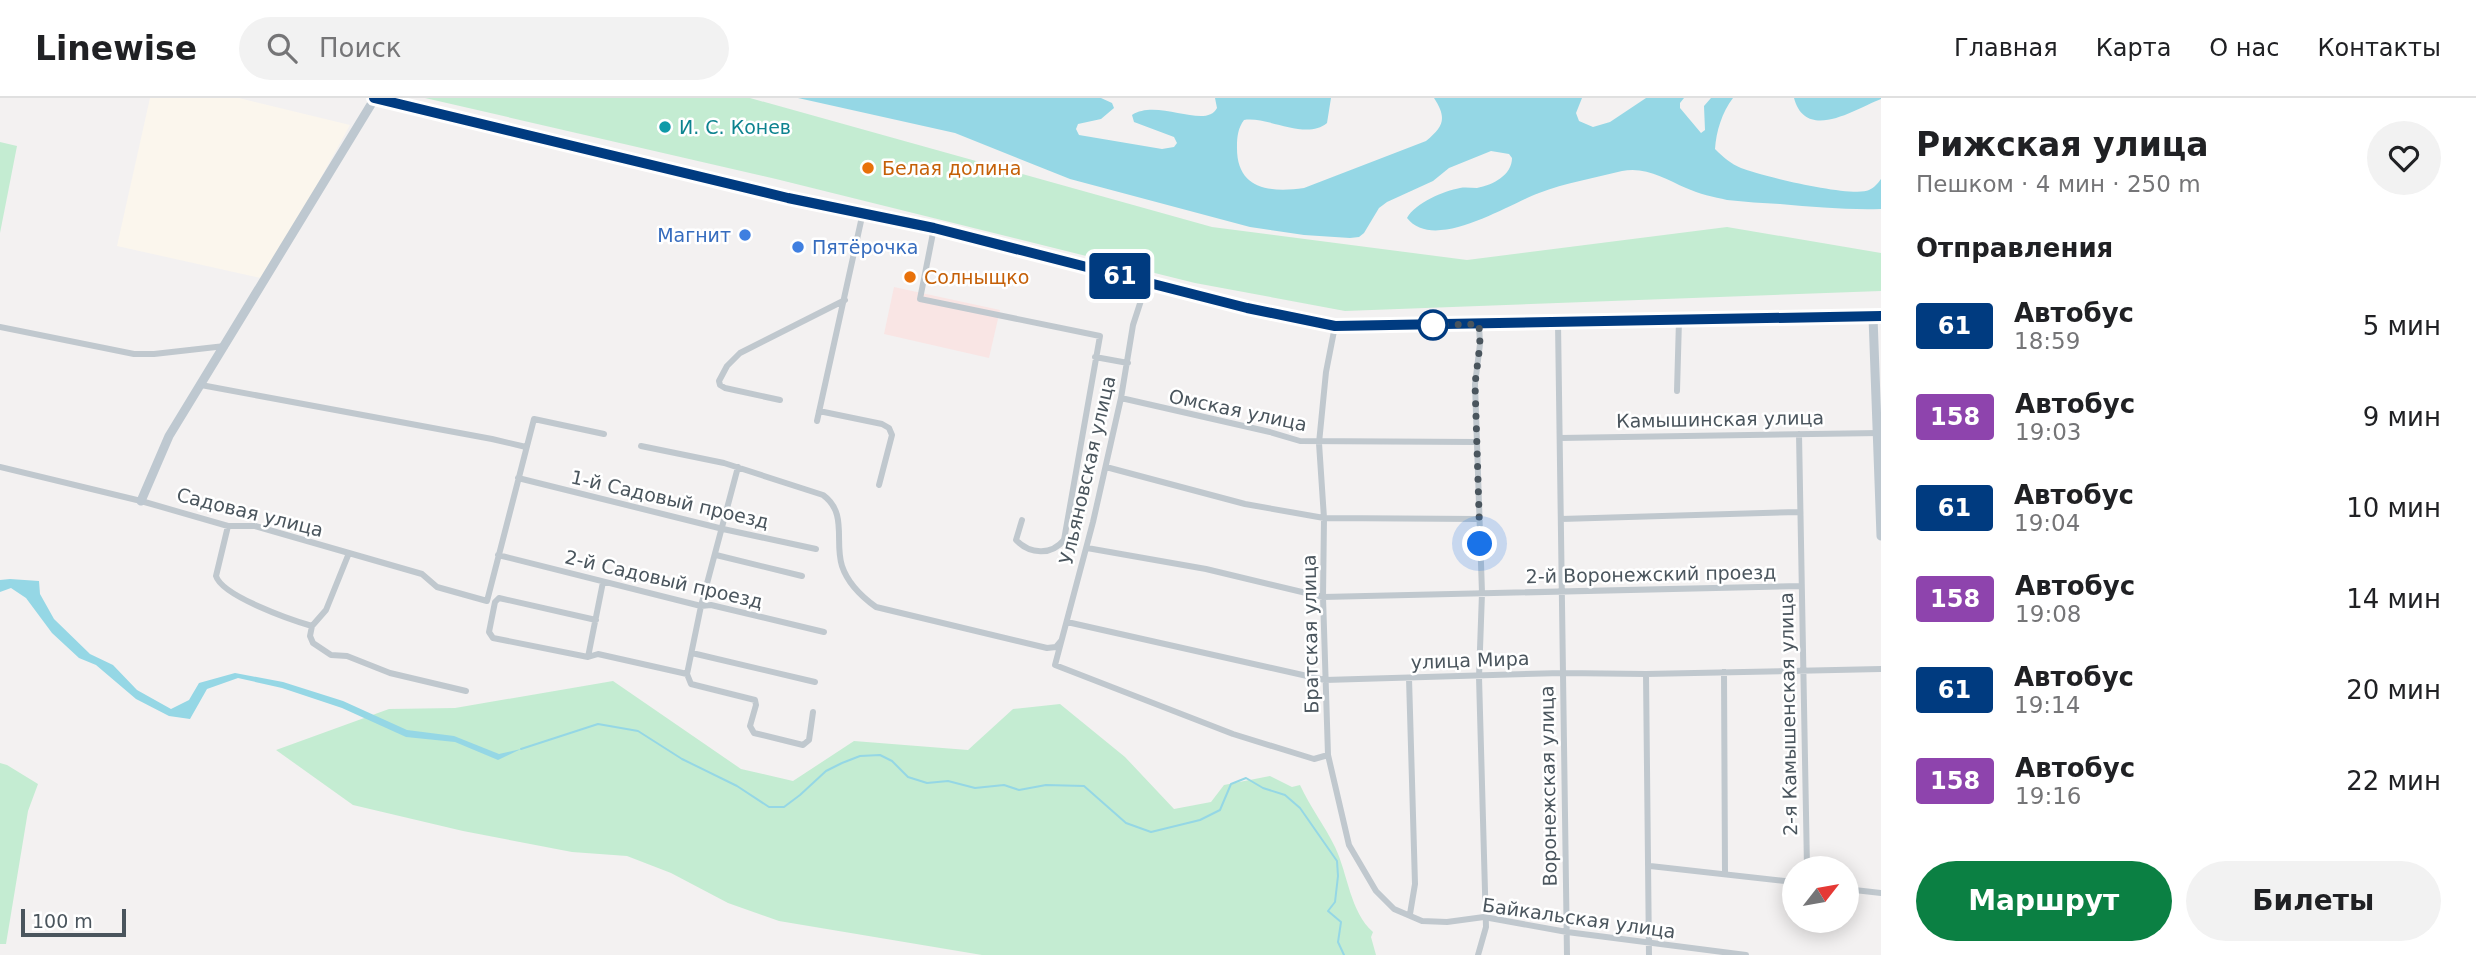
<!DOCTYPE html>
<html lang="ru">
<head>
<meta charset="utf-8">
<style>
	body { margin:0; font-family:"DejaVu Sans",sans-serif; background:#f2f2f2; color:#202124; height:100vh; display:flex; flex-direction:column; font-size:26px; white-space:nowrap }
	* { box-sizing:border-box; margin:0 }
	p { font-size:23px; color:#757577 }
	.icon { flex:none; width:38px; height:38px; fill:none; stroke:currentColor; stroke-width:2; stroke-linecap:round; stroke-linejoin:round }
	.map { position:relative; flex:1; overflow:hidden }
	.side { display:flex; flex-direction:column; background:#fff; width:595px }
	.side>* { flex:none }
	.badge { padding:0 14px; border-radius:5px; font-size:24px; line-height:46px }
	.needle { width:46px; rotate:59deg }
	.controls { position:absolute; left:1782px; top:758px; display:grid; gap:14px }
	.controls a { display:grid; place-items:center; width:77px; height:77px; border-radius:50%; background:#fff; box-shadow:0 4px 18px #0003; font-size:35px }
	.scale { position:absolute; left:21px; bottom:18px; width:105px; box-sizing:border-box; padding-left:7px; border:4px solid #4a555d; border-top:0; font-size:19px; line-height:24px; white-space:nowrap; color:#4a555d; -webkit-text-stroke:5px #fff; paint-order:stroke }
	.you { position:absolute; width:35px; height:35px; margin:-18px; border:5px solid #fff; border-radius:50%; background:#1a73e8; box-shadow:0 0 0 10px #1a73e833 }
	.map>.badge { position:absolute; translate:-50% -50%; box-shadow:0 0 0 4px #fff }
	h2 { padding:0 35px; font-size:26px; line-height:63px }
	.round { display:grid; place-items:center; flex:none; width:74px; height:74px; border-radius:37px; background:#f2f2f2 }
	.head { display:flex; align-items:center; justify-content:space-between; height:119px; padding:0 35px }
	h1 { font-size:33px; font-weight:800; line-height:52px }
	.action { display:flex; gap:14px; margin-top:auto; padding:14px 35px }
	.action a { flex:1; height:80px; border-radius:42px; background:#0b8043; color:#fff; font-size:28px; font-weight:800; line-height:80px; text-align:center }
	.action a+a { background:#f2f2f2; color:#202124 }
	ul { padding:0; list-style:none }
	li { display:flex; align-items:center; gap:21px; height:91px; padding:0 35px }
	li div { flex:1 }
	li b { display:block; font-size:26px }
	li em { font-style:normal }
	li .badge { min-width:77px; font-weight:700; text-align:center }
	header { display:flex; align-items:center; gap:42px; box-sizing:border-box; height:98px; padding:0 35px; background:#fff; border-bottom:2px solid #e0e0e0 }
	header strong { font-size:33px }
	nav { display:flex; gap:38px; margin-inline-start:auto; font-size:24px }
	.search { width:490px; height:63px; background:#f2f2f2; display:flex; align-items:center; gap:18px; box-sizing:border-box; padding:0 24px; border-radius:38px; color:#757577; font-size:26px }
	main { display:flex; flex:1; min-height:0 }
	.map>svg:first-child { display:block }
	.commercial { fill:#fbf6ed }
	.medical { fill:#f9e5e4 }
	.green { fill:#c4ecd2 }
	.water { fill:#95d7e5 }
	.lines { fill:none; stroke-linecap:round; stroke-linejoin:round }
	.stream { stroke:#95d7e5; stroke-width:2 }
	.street { stroke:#c0c8ce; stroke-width:6 }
	.secondary { stroke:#bec8d0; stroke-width:9 }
	.primary { stroke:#b3c1cd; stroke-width:10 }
	.line-casing { stroke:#fff; stroke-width:16 }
	.line { stroke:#003b80; stroke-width:10 }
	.walk { stroke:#4a555d; stroke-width:7; stroke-dasharray:0 12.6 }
	.culture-dot { fill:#0f9aa8; stroke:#fff; stroke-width:2.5 }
	.food-dot { fill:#e8710a; stroke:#fff; stroke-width:2.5 }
	.shop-dot { fill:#3f7fe0; stroke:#fff; stroke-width:2.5 }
	.stop-dot { fill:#fff; stroke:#003b80; stroke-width:3.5 }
	.labels { text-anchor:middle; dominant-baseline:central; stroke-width:5; stroke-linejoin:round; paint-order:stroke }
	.culture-label { font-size:19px; fill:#0d838f; stroke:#fff; text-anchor:start }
	.food-label { font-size:19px; fill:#c56008; stroke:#fff; text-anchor:start }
	.shop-label { font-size:19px; fill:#366cbe; stroke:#fff; text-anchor:end }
	.street-label { font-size:19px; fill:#4a555d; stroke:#fff }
</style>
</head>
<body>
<header>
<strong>Linewise</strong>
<div class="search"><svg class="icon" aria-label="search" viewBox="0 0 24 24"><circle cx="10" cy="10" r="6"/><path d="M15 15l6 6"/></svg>Поиск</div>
<nav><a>Главная</a><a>Карта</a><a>О нас</a><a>Контакты</a></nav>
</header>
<main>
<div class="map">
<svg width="1881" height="857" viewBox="0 0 1881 857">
	<rect width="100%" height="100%" fill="#f3f1f1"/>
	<path class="commercial" d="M 150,0 L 239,0 L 350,27 L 265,181 L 117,148 Z"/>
	<path class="medical" d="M 894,189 L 1000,212 L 989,260 L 884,236 Z"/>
	<path class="green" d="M 425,0 L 750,0 L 1212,129 L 1467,162 L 1727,129 L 1881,155 L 1881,193 L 1345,213 L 1195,185 L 776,81 Z
		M 0,44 L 17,48 L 0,135 Z
		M 613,583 L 741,671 L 793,683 L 854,643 L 968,652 L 1013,611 L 1060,606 L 1125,659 L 1174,711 L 1211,704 L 1224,687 L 1270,678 L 1292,689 L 1300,687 C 1310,709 1325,728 1335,749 C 1348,776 1350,814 1373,834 L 1371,839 L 1376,857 L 982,857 L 779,823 L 728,805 L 671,775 L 627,758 L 572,754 L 463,733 L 353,707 L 276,652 L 389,611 L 455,610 Z
		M 0,665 L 7,667 L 38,686 L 28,713 L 6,846 L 0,846 Z"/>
	<path class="water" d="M 798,0 L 1101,0 L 1112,5 L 1114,10 L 1101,21 L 1078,26 L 1076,31 L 1079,37 L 1162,51 L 1174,49 L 1177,45 L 1174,39 L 1134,24 L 1132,17 C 1158,0 1206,32 1217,10 L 1215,0 L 1331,0 L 1327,25 C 1306,43 1268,18 1244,22 C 1238,30 1237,39 1237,48 C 1236,91 1269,95 1304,90 L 1426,43 C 1444,28 1447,20 1434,0 L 1582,0 L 1576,15 L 1579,23 L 1593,29 L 1610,24 L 1646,0 L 1684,0 L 1680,5 L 1680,10 L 1701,35 L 1705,32 L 1704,8 L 1711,0 L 1733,0 C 1722,14 1716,34 1715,51 C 1723,59 1731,66 1741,70 C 1761,78 1853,100 1869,92 C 1874,90 1878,85 1881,81 L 1881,111 C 1847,112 1814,109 1780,106 C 1763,105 1745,104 1727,102 C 1714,99 1699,96 1686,90 C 1666,81 1645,68 1622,73 C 1594,80 1565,85 1539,95 C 1509,106 1434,155 1407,120 C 1415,105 1444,93 1460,90 C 1465,89 1471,90 1477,90 C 1493,87 1512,77 1512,60 L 1509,56 L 1491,53 L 1449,70 L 1433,83 L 1387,104 L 1379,110 L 1364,135 L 1359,139 L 1350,140 L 1304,137 L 1250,129 L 1070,81 L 955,35 Z
		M 1794,0 L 1881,0 L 1881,1 C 1857,10 1806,45 1794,0 Z
		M 10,481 L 39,483 L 40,496 L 54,521 L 90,556 L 113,567 L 137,592 L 171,611 L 189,602 L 199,585 L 235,575 L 283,584 L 343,603 L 407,632 L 454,638 L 499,656 L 521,651 L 498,662 L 455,644 L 406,639 L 342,610 L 282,590 L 238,580 L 207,591 L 190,621 L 169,618 L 136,601 L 96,567 L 79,560 L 52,535 L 26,500 L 11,490 L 0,494 L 0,482 Z"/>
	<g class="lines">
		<path class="stream" d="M 521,651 L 598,626 L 638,633 L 682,661 L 737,688 L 769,709 L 784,709 L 800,697 L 826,673 L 842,665 L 860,658 L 880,657 L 892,663 L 908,679 L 927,685 L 948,683 L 975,690 L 1004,687 L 1019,692 L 1046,687 L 1084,688 L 1126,725 L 1151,734 L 1200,722 L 1220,712 L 1231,686 L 1246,680 L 1263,690 L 1285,697 L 1300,710 L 1337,763 L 1338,778 L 1335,804 L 1328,813 L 1341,824 L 1338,844 L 1344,857"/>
		<path class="street" d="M 934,130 L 920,201 L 1100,238 L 1064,442 C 1051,458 1030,456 1016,442 L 1022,422
			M 1147,184 L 1133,227 L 1121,300 L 1093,424 L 1055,567 L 1233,636 L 1314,661 L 1328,657
			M 1558,225 L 1567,857
			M 1335,228 L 1326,274 L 1319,345 L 1324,420 L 1323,499 L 1328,657 L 1349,747 L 1376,793 L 1394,811 L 1422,823 L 1447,824 L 1484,819 L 1567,834 L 1746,857
			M 0,229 L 134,256 L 154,256 L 225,248
			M 1095,259 L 1128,265
			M 201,287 L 492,341 L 526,349
			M 1677,293 L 1679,222
			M 1121,300 L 1270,334 L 1300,343 L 1477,344
			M 780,302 L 725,290 L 720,287 L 719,283 L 727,268 L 740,255 L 845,202
			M 819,313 L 882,326 L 889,330 L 892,337 L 879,387
			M 817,323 L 863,114
			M 1799,336 L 1807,770
			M 1560,340 L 1880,335
			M 641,348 L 724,365 L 823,397 C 848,415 834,444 842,468 C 848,486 862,499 876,509 L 1047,550 L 1056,549 L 1061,543
			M 0,369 L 141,403 L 228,428 L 255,428 L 422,476 L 437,489 L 487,503 L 534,321 L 604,336
			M 738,369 L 701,508 L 687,576 L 691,586 L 755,602 L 756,607 L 750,628 L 754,635 L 803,647 L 809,642 L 813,614
			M 1106,369 L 1245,406 L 1324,420 L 1478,421
			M 518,380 L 723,431 L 816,451
			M 1561,421 L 1799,414
			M 228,428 L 216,478 C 222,498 291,522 312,528
			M 1087,450 L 1206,471 L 1323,499 L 1801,488
			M 349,455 L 326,512 L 312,528 L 310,538 L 313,545 L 331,557 L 347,558 L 390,575 L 466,593
			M 498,457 L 701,508 L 711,507 L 824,534
			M 716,457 L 802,478
			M 596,522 L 499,500 L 495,504 L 489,534 L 493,540 L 588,559 L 598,556 L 687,576
			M 1067,524 L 1325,582 L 1562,575 L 1646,576 L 1881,571
			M 692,555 L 815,584
			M 588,559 L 603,484
			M 1724,574 L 1725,775
			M 1646,576 L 1649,857
			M 1409,580 L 1415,786 L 1410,816
			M 1650,768 L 1794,784
			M 1846,791 L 1881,795
			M 1478,857 L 1486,829 L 1479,579 L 1482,495 L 1475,286 L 1480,246 L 1479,226"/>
		<path class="secondary" d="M 1873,219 L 1881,438
			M 141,403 L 169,338 L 375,0"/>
		<path class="primary" d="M 374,0 L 788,100 L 934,130 L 1246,210 L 1335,228 L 1881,218"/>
	</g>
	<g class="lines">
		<g class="line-casing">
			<path id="line" d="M 374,0 L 788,100 L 934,130 L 1247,210 L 1335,228 L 1881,218"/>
		</g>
		<use href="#line" class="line"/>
		<path class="walk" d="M 1433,227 L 1479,226 L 1480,246 L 1475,286 L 1480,446"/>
	</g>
	<circle class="culture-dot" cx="665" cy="29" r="7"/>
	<g class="food-dot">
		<circle cx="868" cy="70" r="7"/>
		<circle cx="910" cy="179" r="7"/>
	</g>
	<g class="shop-dot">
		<circle cx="745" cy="137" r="7"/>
		<circle cx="798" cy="149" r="7"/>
	</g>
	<circle class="stop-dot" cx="1433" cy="227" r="14"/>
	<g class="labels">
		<g class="culture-label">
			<text x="679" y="29">И. С. Конев</text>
		</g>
		<g class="food-label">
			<text x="882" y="70">Белая долина</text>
			<text x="924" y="179">Солныщко</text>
		</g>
		<g class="shop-label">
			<text x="731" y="137">Магнит</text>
			<text x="812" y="149" text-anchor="start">Пятёрочка</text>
		</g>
		<g class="street-label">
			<text transform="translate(1238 312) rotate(12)">Омская улица</text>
			<text transform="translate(1720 321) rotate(-1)">Камышинская улица</text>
			<text transform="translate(1087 372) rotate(-77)">Ульяновская улица</text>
			<text transform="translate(670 401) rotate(13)">1-й Садовый проезд</text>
			<text transform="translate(250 414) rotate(14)">Садовая улица</text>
			<text transform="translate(1651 476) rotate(-1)">2-й Воронежский проезд</text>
			<text transform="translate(664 481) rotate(13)">2-й Садовый проезд</text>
			<text transform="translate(1310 536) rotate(-91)">Братская улица</text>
			<text transform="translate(1470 562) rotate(-2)">улица Мира</text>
			<text transform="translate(1788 616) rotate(-91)">2-я Камышенская улица</text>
			<text transform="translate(1548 688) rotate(-91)">Воронежская улица</text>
			<text transform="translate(1579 820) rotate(8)">Байкальская улица</text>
		</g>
	</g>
</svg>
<div class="controls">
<a><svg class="needle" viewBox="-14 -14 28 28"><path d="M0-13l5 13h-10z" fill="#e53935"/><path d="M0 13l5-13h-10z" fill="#757577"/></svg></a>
</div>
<div class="scale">100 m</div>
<div class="you" style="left:1480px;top:446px"></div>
<b class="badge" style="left:1120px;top:178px;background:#003b80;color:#fff">61</b>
</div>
<section class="side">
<div class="head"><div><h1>Рижская улица</h1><p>Пешком · 4 мин · 250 m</p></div><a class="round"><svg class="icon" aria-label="heart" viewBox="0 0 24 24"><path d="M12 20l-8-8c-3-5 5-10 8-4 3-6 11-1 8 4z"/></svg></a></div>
<h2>Отправления</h2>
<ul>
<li><span class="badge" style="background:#003b80;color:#fff">61</span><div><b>Автобус</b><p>18:59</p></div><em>5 мин</em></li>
<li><span class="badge" style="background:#8e44ad;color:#fff">158</span><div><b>Автобус</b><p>19:03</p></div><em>9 мин</em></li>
<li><span class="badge" style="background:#003b80;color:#fff">61</span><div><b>Автобус</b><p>19:04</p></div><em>10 мин</em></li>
<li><span class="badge" style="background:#8e44ad;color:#fff">158</span><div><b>Автобус</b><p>19:08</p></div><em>14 мин</em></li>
<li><span class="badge" style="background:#003b80;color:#fff">61</span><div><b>Автобус</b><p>19:14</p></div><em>20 мин</em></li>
<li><span class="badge" style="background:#8e44ad;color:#fff">158</span><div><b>Автобус</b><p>19:16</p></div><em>22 мин</em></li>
</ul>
<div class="action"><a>Маршрут</a><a>Билеты</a></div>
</section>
</main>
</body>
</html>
